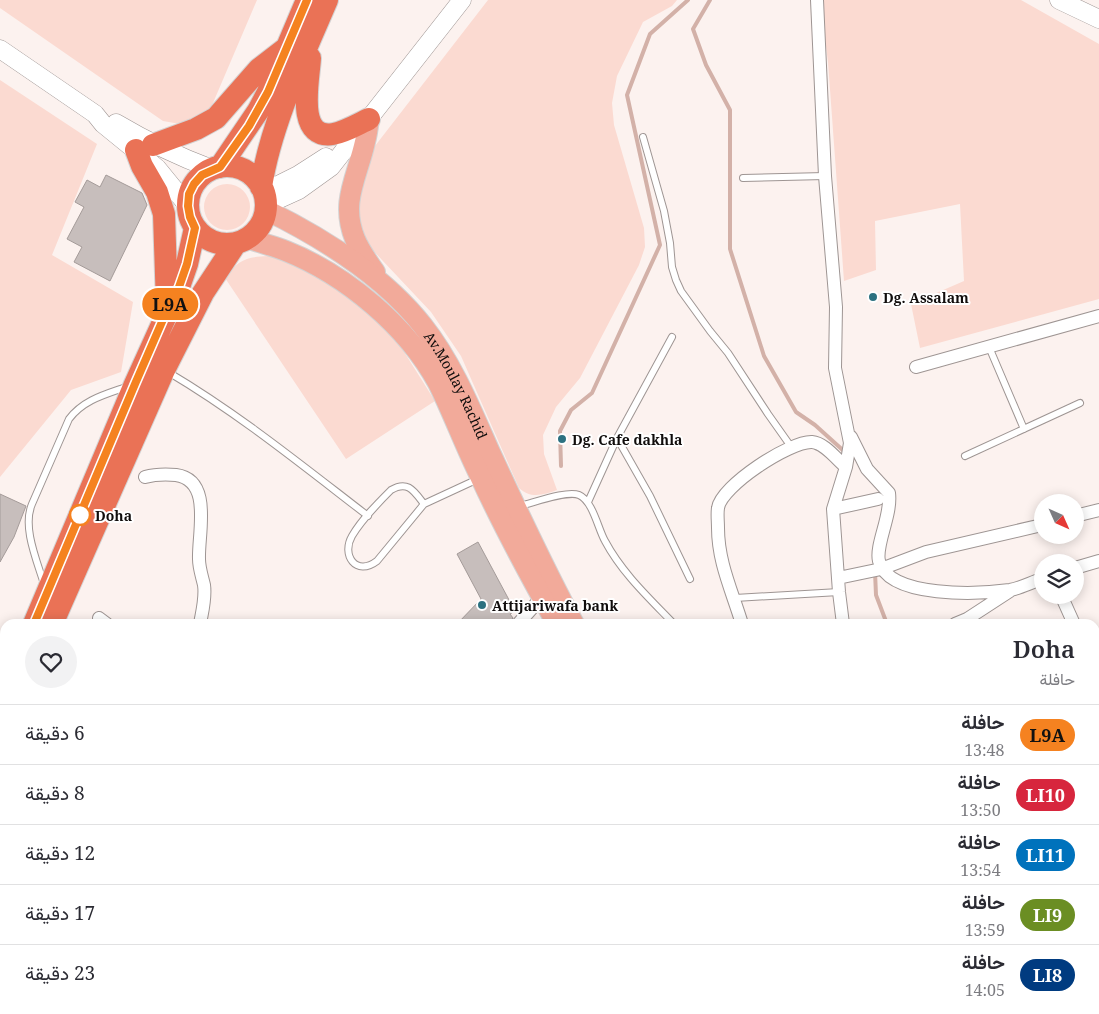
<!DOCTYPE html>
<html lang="ar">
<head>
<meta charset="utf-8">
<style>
	body { margin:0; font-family:"Noto Serif",Vazirmatn,serif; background:#f2f2f3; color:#2b2b33; direction:rtl; height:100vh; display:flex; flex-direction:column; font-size:19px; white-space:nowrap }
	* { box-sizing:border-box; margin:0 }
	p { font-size:16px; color:#7c7c81 }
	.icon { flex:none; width:28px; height:28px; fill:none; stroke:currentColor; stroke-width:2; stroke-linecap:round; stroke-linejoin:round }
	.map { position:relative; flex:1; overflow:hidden; direction:ltr }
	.drawer { position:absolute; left:0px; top:619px; width:1100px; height:396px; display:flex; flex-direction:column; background:#fff; border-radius:15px 15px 0 0; box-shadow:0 2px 12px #0003; direction:rtl }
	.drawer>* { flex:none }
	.badge { padding:0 10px; border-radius:16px; font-size:18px; line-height:32px }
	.needle { width:32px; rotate:135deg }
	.tools { position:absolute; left:1034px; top:494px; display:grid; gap:10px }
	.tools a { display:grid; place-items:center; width:50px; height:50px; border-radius:50%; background:#fff; box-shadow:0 2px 12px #0003; font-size:25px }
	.map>.badge { position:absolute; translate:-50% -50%; box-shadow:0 0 0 2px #fff }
	.round { display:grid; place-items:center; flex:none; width:52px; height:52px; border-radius:26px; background:#f2f2f3 }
	.summary { display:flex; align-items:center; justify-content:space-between; height:85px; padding:0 25px }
	h1 { font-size:24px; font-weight:600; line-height:38px }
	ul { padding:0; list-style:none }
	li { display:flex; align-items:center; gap:15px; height:60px; padding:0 25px; border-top:1px solid #e1e1e2 }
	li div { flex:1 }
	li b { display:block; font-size:19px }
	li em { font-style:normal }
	li .badge { min-width:55px; font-weight:700; text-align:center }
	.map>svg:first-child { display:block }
	.green { fill:#fbdad1 }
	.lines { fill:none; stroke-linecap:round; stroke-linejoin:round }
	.stream { stroke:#d3b1a8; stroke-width:4 }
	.building { fill:#c7bebc; stroke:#a49b99 }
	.lane-casing { stroke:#9e9593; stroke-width:8 }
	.street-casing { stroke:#9e9593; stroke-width:14 }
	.secondary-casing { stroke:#9e9593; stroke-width:19 }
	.primary-casing { stroke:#d4d3d3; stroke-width:22 }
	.highway-casing { stroke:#d4d3d3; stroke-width:24 }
	.lane { stroke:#fff; stroke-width:6 }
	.street { stroke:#fff; stroke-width:12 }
	.secondary { stroke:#fff; stroke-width:18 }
	.primary { stroke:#f2aa9a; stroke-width:20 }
	.highway { stroke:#ea7256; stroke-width:22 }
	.line-casing { stroke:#fff; stroke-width:11 }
	.line { stroke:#f58220; stroke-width:8 }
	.poi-dot { fill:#2c7180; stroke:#fff; stroke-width:2 }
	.stop-dot { fill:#fff; stroke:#f58220; stroke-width:2.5 }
	.labels { text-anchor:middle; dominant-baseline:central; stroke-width:4; stroke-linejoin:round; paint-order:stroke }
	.poi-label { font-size:14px; font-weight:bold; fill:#100d0c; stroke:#fff; text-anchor:start }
	.street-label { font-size:14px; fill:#100d0c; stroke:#fff }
	.stop-label { font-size:14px; font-weight:bold; fill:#100d0c; stroke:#fff; text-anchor:start }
</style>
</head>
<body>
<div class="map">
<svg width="1099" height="1014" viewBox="0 0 1099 1014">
	<rect width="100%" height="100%" fill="#fcf2ef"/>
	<path class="green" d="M 0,0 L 257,0 L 210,110 L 180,124 L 163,121 L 0,8 Z
		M 488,0 L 677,0 L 672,6 L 643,22 L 617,76 L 612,103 L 614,125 L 644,228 L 645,247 L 639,265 L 580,378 L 556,407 L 543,435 L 544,454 L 557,490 C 543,495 531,499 519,488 L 461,356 L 431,312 L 366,243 L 356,212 L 368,155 Z
		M 822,0 L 1021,0 L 1099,44 L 1099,299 L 920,348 L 911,304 L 964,281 L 960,204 L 875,221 L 876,270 L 844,281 L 828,62 L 821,8 Z
		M 0,80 L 97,144 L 52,255 L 133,302 L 121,372 L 71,390 L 0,477 Z
		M204 207a23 23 0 1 1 46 0a23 23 0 1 1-46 0Z
		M 268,256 L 280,257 L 333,283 L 383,326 L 401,347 L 435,401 L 346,459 L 225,278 C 238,260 246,257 268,256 Z
		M 5,801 L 5,1010 L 207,1010 L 209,1014 L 0,1014 L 0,813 Z"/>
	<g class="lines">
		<path class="stream" d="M 710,0 L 693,29 L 706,65 L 730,110 L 730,249 L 764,356 L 796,412 L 815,425 L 846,453
			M 561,466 L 560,431 L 571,410 L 592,393 L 660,245 L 627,95 L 650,34 L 688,0
			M 875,572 L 876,595 L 887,624"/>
	</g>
	<path class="building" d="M 106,175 L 142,193 L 147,205 L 110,281 L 74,262 L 82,247 L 67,239 L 84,207 L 75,202 L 87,180 L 100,187 Z
		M 0,494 L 26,506 L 14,537 L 0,562 Z
		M 478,542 L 515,611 L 510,614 L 513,618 L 507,624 L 457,624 L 481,599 L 457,554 Z"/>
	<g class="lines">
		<g class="lane-casing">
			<path id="lane" d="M 643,137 L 664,211 L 670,243 L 672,267 L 676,280 L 681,291 L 710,331 L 728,353 L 768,414 L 792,448
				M 743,178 L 825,176
				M 989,347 L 1024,429
				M 168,372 C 239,414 303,466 368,516
				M 617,438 L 650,496 L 690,579
				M 965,456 L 1080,403
				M 588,502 L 617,438 L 672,337
				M 424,504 C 414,491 408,480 391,490 C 378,503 362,519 352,536 C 341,555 356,577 377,561 L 424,504 L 478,479
				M 519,506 C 533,503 567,490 579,495 C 593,501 598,529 605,541 C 622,573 649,598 674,624
				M 44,584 C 37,561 22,527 32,504 L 69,419 C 84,399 107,394 129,386
				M 735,598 L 839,592
				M 0,929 L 5,933
				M 0,1005 L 5,996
				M 90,1010 L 95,1014
				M 26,1014 L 28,1010"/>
		</g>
		<g class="street-casing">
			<path id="street" d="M 817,0 L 825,176 L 836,307 L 835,368 L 850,443 L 846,467 L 833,509 L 839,592 L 843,624
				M 916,367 L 1099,316
				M 851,437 L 867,469 L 889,493 C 892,515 875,545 879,561 C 889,599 980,594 1010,590 C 1021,588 1032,582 1042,579
				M 145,477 C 156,474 164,474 176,475 C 213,480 198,533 199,559 C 199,568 202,576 204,585 C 206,598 202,612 200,624
				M 833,509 L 878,499
				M 1075,516 L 1099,510
				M 1075,568 L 1099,561
				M 838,578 L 881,569 L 926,552 L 1042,525
				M 1061,595 L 1074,624
				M 99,618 L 107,624
				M 518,624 L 542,597 L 547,593
				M 742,624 C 732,591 718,562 718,528 C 718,521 717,514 718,508 C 721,486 790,441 812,442 C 825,443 837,460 846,467
				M 955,624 L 967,619 L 1010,591
				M 1095,670 L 1099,680
				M 1095,755 L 1099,761
				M 1095,877 L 1099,881
				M 245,1010 L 248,1014
				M 294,1010 L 365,1014
				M 560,1010 L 565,1014
				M 674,1010 L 677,1014
				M 873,1010 L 873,1014
				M 394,1014 L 396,1014
				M 595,1014 L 598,1010"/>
		</g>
		<g class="secondary-casing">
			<path id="secondary" d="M 1059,0 L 1099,19
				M 0,49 L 95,114 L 103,124 L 157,168 L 188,206
				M 116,123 C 148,142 177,156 212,169
				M 264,192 L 298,175 L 326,157
				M 266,205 L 299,190 L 331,167 L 462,0
				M 1095,807 L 1099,803
				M 907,1014 L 909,1010"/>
		</g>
		<g class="primary-casing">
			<g id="primary">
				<path d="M 369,119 C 368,127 367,135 365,142 C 357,178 340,202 355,239 C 360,251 368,262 375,272"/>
				<path id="s1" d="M 266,210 C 323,238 383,275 423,326 C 452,363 470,407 489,450 C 516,508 543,567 574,624"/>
				<path d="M 247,238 C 260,243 274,246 286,251 C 346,275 407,326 438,383 C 453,413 465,446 480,476 C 503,526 530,576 557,624"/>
				<path d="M 781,1010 L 783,1014"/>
			</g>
		</g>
		<g class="highway-casing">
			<path id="highway" d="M 310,58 C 309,79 295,140 333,134 C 345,132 358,124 369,119
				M 153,145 L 196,129 L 216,118 L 259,69 L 285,49
				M 136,150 L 142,166 L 157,192 L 164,214 L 167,305
				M188 205a39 39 0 1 1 78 0a39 39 0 1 1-78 0Z
				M 220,167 L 258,111 L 268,92 L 307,0
				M 261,187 C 270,126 303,56 327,0
				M 34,624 L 135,384 L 179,287 L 187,264 L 195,228
				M 52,624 L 164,370 L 203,293 L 236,243
				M 0,700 L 5,689
				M 0,744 L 5,733"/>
		</g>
		<use href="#lane" class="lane"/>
		<use href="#street" class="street"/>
		<use href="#secondary" class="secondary"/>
		<use href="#primary" class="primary"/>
		<use href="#highway" class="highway"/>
	</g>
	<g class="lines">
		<g class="line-casing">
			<path id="line" d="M 34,624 L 135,384 L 168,308 L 179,287 L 187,264 L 195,228 L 190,217 L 188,206 L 189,194 L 194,184 L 202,175 L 220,167 L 249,126 L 268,92 L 307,0"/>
		</g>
		<use href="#line" class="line"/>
	</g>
	<g class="poi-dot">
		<circle cx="873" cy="297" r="5"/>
		<circle cx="562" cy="439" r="5"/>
		<circle cx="482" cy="605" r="5"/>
	</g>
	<circle class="stop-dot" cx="80" cy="515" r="10"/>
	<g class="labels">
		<g class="poi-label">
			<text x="883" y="297">Dg. Assalam</text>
			<text x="572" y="439">Dg. Cafe dakhla</text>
			<text x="492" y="605">Attijariwafa bank</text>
		</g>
		<g class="street-label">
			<text stroke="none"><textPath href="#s1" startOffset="265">Av.Moulay Rachid</textPath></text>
		</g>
		<g class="stop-label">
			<text x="95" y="515">Doha</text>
		</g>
	</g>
</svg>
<div class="tools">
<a><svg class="needle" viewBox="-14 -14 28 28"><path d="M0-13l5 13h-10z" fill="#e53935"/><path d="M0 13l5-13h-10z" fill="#7c7c81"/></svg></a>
<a><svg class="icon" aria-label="layers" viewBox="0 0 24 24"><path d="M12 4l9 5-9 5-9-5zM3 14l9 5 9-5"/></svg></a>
</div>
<b class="badge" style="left:170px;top:304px;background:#f58220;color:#111">L9A</b>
<section class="drawer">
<div class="summary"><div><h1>Doha</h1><p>حافلة</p></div><a class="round"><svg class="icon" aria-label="heart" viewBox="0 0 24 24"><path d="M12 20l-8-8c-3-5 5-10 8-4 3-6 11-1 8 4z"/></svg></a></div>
<ul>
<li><span class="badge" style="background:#f58220;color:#111">L9A</span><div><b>حافلة</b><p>13:48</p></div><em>6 دقيقة</em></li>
<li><span class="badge" style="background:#d7263d;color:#fff">LI10</span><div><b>حافلة</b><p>13:50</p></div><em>8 دقيقة</em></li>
<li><span class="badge" style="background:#0072bc;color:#fff">LI11</span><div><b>حافلة</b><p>13:54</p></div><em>12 دقيقة</em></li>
<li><span class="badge" style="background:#6b8e23;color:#fff">LI9</span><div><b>حافلة</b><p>13:59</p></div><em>17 دقيقة</em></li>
<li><span class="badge" style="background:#003b80;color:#fff">LI8</span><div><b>حافلة</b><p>14:05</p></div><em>23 دقيقة</em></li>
</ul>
</section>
</div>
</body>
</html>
